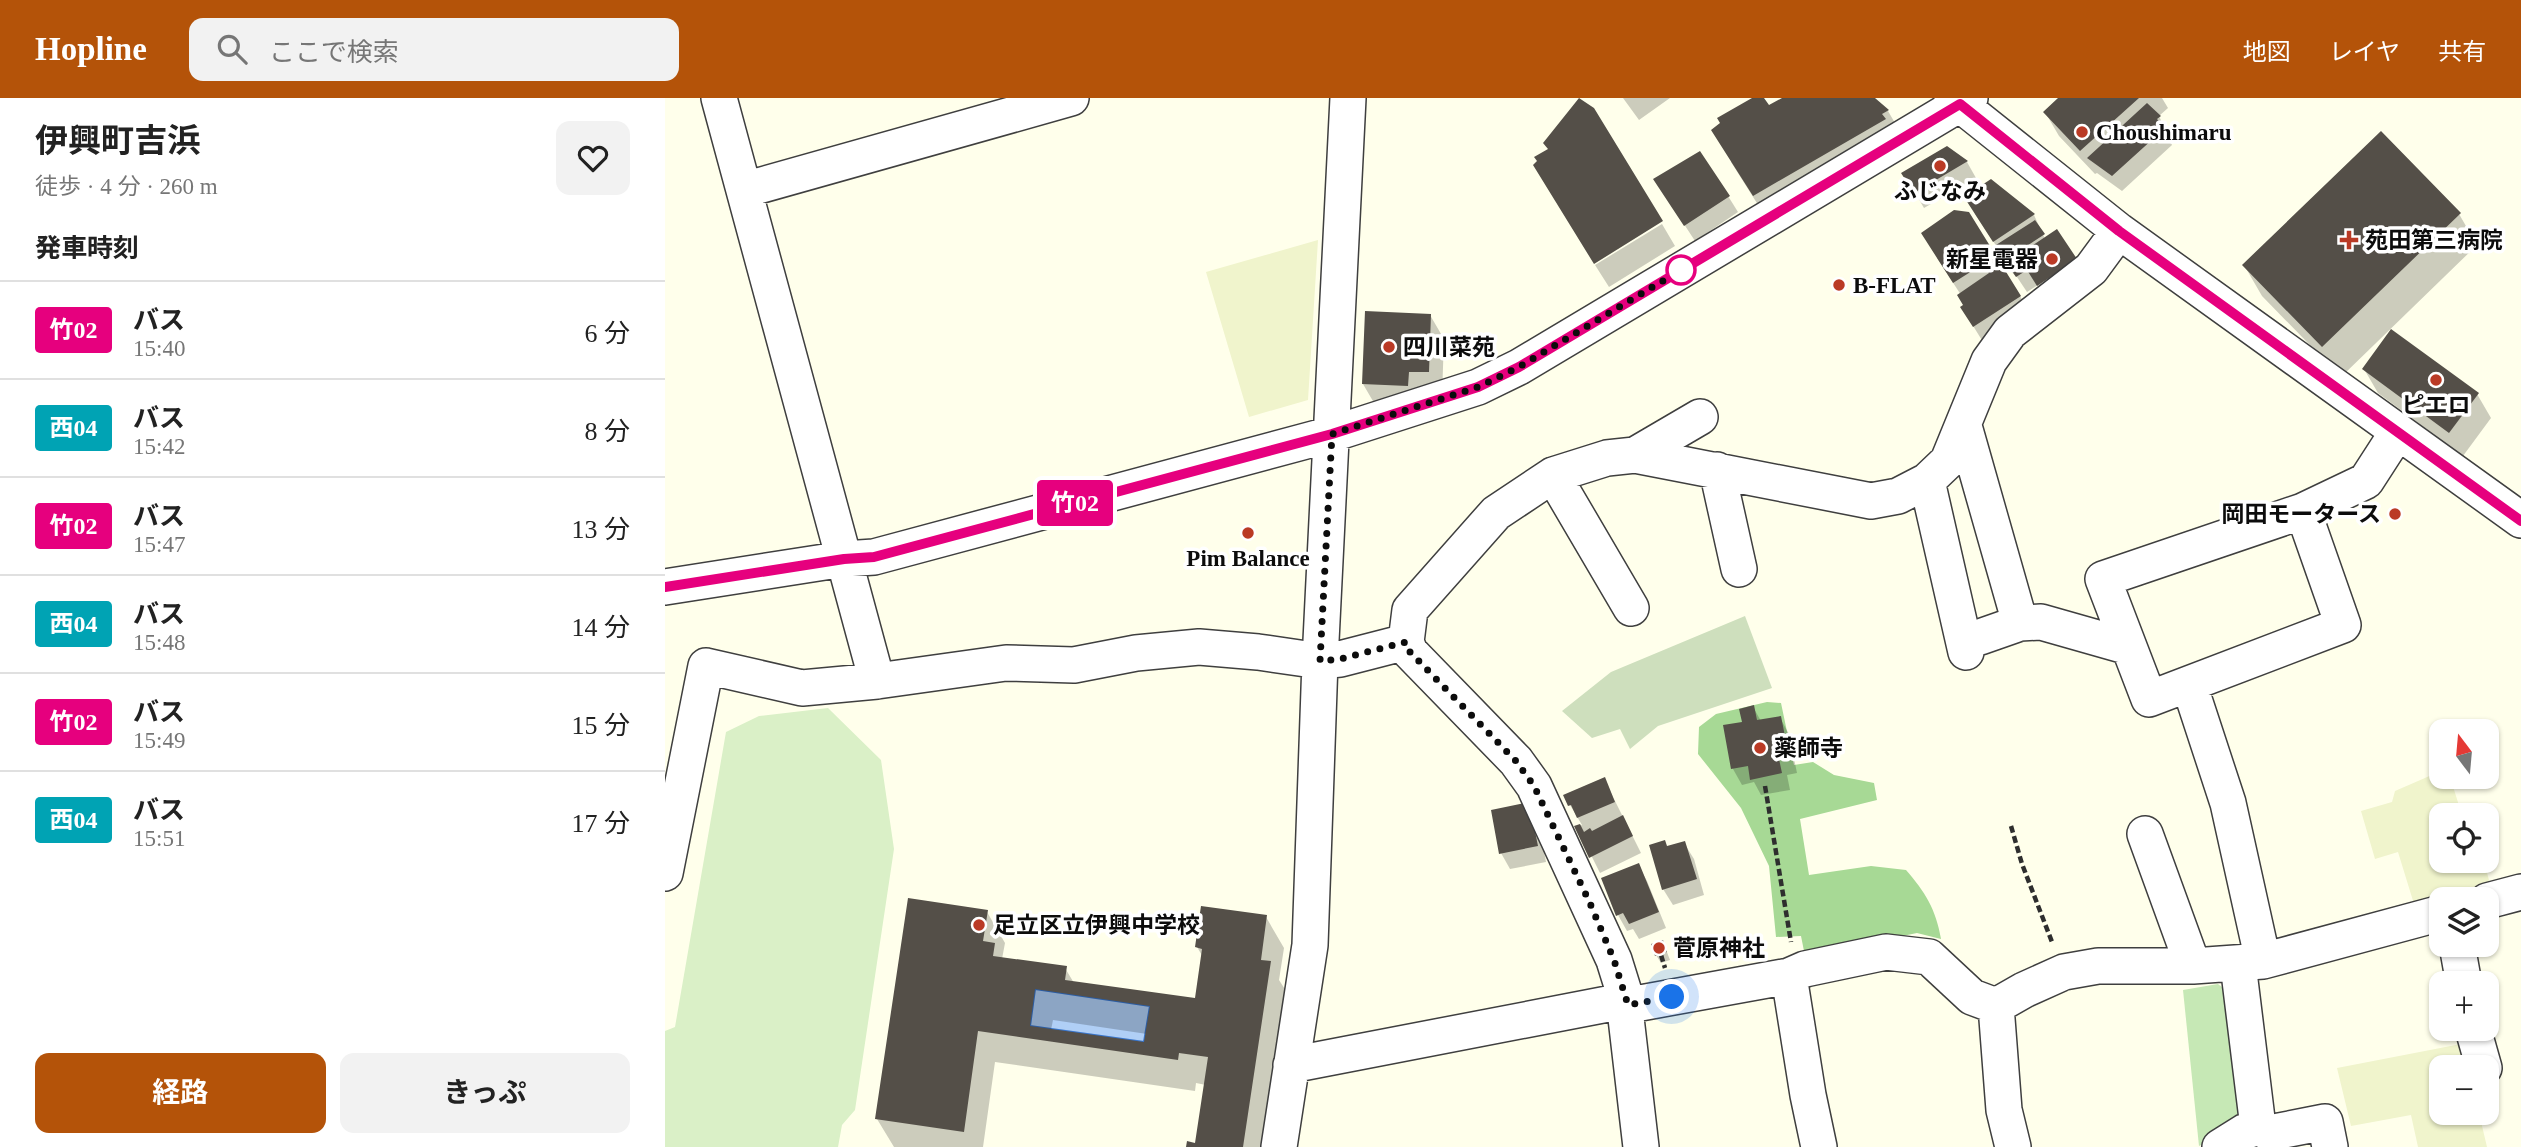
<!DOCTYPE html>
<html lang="ja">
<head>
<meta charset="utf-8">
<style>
	body { margin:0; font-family:"Times New Roman","Noto Sans JP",serif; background:#f2f2f2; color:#222; height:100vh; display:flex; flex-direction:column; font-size:26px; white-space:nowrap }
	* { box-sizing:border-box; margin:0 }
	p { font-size:23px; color:#767676 }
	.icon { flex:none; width:38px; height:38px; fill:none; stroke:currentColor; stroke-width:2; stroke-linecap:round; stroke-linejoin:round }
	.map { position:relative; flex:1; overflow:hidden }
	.panel { display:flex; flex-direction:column; background:#fff; width:665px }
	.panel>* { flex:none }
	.badge { padding:0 14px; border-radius:5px; font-size:24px; line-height:46px }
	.needle { width:46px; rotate:344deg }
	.fabs { position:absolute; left:1764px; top:621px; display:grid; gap:14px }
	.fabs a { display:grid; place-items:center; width:70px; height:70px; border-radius:14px; background:#fff; box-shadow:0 2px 5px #0004; font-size:35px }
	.you { position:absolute; width:35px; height:35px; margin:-18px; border:5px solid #fff; border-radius:50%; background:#1a73e8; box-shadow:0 0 0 10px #1a73e833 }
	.map>.badge { position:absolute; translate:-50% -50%; box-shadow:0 0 0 4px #fff }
	h2 { padding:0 35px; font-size:26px; line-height:63px }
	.round { display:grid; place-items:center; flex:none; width:74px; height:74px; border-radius:14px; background:#f2f2f2 }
	.headline { display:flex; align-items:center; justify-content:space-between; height:119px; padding:0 35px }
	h1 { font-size:33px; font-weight:700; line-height:52px }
	.action { display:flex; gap:14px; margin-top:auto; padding:14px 35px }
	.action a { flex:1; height:80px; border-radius:14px; background:#b45309; color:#fff; font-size:28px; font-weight:700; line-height:80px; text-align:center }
	.action a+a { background:#f2f2f2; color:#222 }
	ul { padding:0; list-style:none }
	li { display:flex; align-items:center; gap:21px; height:98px; padding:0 35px; border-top:2px solid #e0e0e0 }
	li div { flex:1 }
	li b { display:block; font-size:26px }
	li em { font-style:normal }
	li .badge { min-width:77px; font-weight:700; text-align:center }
	header { display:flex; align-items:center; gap:42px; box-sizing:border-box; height:98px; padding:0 35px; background:#b45309; color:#fff }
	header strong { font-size:33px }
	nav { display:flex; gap:38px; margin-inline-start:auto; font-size:24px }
	.search { width:490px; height:63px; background:#f2f2f2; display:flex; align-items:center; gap:18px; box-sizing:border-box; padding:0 24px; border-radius:14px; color:#767676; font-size:26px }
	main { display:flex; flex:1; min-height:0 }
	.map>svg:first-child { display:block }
	.farmland { fill:#f0f4cc }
	.green { fill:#c6e8b5 }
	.forest { fill:#a7d995 }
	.cemetery { fill:#cedfbd }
	.pitch { fill:#daf0c7 }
	.water { fill:#b0cff6; stroke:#3875cc; stroke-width:2 }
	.shadow { fill:#0003; fill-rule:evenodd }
	.building { fill:#544f48; fill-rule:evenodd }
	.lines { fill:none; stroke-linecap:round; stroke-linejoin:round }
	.minor-casing { stroke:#3f3f3f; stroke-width:38 }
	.path { stroke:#2e2e2e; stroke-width:4.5; stroke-dasharray:7 3.5; stroke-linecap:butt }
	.minor { stroke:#fff; stroke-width:35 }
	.line-casing { stroke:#fff; stroke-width:16 }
	.line { stroke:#e6007e; stroke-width:10 }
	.walk { stroke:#0c0c0c; stroke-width:7; stroke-dasharray:0 12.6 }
	.poi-dot { fill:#ba3a25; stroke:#fff; stroke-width:2.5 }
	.stop-dot { fill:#fff; stroke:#e6007e; stroke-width:3.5 }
	.labels { text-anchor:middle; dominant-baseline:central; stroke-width:7; stroke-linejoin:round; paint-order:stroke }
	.poi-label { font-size:23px; font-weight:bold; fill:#0c0c0c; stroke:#fff; text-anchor:start }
</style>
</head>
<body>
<header>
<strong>Hopline</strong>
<div class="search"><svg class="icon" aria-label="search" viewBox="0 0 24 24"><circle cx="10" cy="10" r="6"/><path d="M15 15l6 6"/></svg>ここで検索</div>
<nav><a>地図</a><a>レイヤ</a><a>共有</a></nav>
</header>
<main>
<section class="panel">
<div class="headline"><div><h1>伊興町吉浜</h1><p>徒歩 · 4 分 · 260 m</p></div><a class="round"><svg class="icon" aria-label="heart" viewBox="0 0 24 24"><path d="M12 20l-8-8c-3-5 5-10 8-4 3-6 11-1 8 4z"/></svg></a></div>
<h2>発車時刻</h2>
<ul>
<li><span class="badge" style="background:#e6007e;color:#fff">竹02</span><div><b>バス</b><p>15:40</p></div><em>6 分</em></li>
<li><span class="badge" style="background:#00a3b4;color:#fff">西04</span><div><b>バス</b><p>15:42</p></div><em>8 分</em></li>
<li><span class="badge" style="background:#e6007e;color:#fff">竹02</span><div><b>バス</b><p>15:47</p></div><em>13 分</em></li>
<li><span class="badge" style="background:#00a3b4;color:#fff">西04</span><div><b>バス</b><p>15:48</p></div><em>14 分</em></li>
<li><span class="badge" style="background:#e6007e;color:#fff">竹02</span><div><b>バス</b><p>15:49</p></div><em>15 分</em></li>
<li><span class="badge" style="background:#00a3b4;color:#fff">西04</span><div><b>バス</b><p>15:51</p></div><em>17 分</em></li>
</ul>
<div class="action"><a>経路</a><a>きっぷ</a></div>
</section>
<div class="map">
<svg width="1856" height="1049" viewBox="0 0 1856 1049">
	<rect width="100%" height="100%" fill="#ffffeb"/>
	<path class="farmland" d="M 653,142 L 643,302 L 584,319 L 541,174 Z
		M 1776,673 L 1776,679 L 1785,679 L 1797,717 L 1776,718 L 1776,763 L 1819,763 L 1825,786 L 1749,806 L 1733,754 L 1710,761 L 1696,713 L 1727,704 L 1730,693 Z
		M 1796,946 L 1802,969 L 1776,970 L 1776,1015 L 1814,1015 L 1822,1049 L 1753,1049 L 1746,1017 L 1686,1028 L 1672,970 Z"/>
	<path class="green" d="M 1553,886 L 1567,897 L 1575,1026 L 1534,1048 L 1518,892 Z"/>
	<path class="forest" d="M 1102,604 L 1116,605 L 1129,667 L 1148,664 L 1169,677 L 1209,685 L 1212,702 L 1135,721 L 1144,777 L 1206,768 L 1241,772 C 1260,794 1271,811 1276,841 L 1252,835 L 1140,858 L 1136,838 L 1111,839 L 1104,768 L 1076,710 L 1033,656 L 1034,629 L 1051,616 Z"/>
	<path class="cemetery" d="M 1080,518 L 1107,590 L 993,628 L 965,651 L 955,631 L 927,640 L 897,613 L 946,574 Z"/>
	<path class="pitch" d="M 163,610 L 216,662 L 229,751 L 190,1012 L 177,1027 L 173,1049 L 0,1049 L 0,933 L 10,929 L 61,634 L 94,618 Z"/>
	<path class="water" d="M 370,891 L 485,908 L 479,944 L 365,928 Z"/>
	<path class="shadow" d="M 958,0 L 1005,0 L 974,22 Z
		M 1090,0 L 1096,0 L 1103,9 L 1119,0 L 1208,0 L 1223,13 L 1241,44 L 1107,129 L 1066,64 Z
		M 1395,0 L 1497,0 L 1503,10 L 1494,18 L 1507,47 L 1457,93 L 1432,75 L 1430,76 L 1394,38 L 1380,14 Z
		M 1282,50 L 1302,64 L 1311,80 L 1259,110 L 1239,76 Z
		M 1326,83 L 1369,117 L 1380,141 L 1411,162 L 1383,203 L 1373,187 L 1362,194 L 1310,116 Z
		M 1000,97 L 1063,98 L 1073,114 L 1030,143 Z
		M 1290,114 L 1355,198 L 1368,222 L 1323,252 L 1297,210 L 1299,208 L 1296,197 L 1272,160 Z
		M 1794,116 L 1812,147 L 1676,279 L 1597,198 L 1579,167 Z
		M 997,126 L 1010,148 L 944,189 L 930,167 Z
		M 765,217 L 779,241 L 777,298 L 712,310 L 698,286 Z
		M 1699,271 L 1812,296 L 1826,320 L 1798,358 L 1713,295 Z
		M 1088,609 L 1096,623 L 1115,620 L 1124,636 L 1132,675 L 1122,677 L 1125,692 L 1096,697 L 1089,684 L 1077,687 L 1068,671 L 1079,625 Z
		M 939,681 L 976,755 L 935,775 L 912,729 L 917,727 L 905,707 Z
		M 873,722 L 881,764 L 845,771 L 836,755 Z
		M 1019,745 L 1029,761 L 1039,797 L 1008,807 L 998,791 L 1002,750 Z
		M 973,767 L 982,783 L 1001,830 L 974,841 L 968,831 L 962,833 L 953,817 Z
		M 322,814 L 340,845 L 337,861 L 400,870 L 409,885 L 532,902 L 538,859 L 532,849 L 601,819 L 619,850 L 614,882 L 623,896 L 600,1049 L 523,1049 L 532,1047 L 541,987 L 531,985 L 530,993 L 330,964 L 318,1049 L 229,1049 L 212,1021 ZM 388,922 L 482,936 L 481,946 L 386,932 Z
		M 998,844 L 1005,862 L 996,865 L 991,857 Z"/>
	<path class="building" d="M 914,0 L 929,10 L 998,123 L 929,166 L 868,67 L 872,63 L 869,59 L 883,51 L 878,45 Z
		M 1087,0 L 1099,0 L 1104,7 L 1117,0 L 1210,0 L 1224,12 L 1217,16 L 1221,21 L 1088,98 L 1046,32 L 1055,25 L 1052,20 Z
		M 1393,0 L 1474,0 L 1415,53 L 1378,14 Z
		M 1482,5 L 1496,18 L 1492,21 L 1500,30 L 1447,78 L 1422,60 Z
		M 1716,33 L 1796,115 L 1657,249 L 1577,167 Z
		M 1282,48 L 1303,63 L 1249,95 L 1236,75 Z
		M 1035,53 L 1065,98 L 1019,128 L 988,81 Z
		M 1326,81 L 1370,116 L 1328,144 L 1299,99 Z
		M 1289,112 L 1304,114 L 1356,198 L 1308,229 L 1295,209 L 1298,207 L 1292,197 L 1324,175 L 1318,166 L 1288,185 L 1256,135 Z
		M 1370,122 L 1380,136 L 1340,162 L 1331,147 Z
		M 1392,131 L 1412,161 L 1372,188 L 1362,172 L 1351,179 L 1341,165 Z
		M 700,213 L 766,216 L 764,274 L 744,274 L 743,288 L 697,286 Z
		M 1726,231 L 1814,295 L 1784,335 L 1697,271 Z
		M 1089,607 L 1092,622 L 1116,618 L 1124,659 L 1114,661 L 1117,675 L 1085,682 L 1083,668 L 1066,671 L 1058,627 L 1077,624 L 1074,611 Z
		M 940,679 L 950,704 L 912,720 L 906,707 L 903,708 L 898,697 Z
		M 864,704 L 873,748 L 834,756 L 826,712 Z
		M 958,717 L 968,738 L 924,760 L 909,728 L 915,726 L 919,734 L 925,730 L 927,733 Z
		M 1000,742 L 1002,748 L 1020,743 L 1032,781 L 997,792 L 984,747 Z
		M 974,765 L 994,814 L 964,826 L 958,815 L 951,818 L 936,780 Z
		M 243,800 L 323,812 L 318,843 L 330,845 L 328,858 L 402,868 L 400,882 L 530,900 L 537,851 L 530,849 L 536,808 L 602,817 L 596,862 L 606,863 L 578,1049 L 521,1049 L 522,1043 L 530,1045 L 543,959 L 514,955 L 513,962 L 313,933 L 299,1034 L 210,1021 ZM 370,891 L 485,908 L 479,944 L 365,928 Z
		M 998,842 L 1002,854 L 990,858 L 986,846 Z"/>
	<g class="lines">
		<g class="minor-casing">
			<path id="minor" d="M 54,0 L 212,583
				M 1287,0 L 1454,133 L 1856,422
				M 79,92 L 406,0
				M 1299,328 L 1355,525 L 1376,524 L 1464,549
				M 970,357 L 1035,319
				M 1052,372 L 1074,471
				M 888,377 L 966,510
				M 1262,383 L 1301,554
				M 1638,413 L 1678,527 L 1484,601 L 1438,481 L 1638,413 L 1701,383 L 1732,335
				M 0,489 L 179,461 L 209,459 L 667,336 L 813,289 L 854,269 L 1305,0
				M 1315,539 L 1355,525
				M 1524,586 L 1563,705 L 1598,863
				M 1480,736 L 1528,868
				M 0,775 L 41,568 L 137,590 L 212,583 L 341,565 L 409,567 L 471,555 L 534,549 L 593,554 L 655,563 L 675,561 L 741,544
				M 1822,803 L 1856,794
				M 1792,847 L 1799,886
				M 1124,878 L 1143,997 L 1154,1049
				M 1331,908 L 1339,1012 L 1348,1049
				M 1808,931 L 1819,970
				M 626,967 L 953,904 L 970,906 L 1124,878 L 1140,871 L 1221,854 L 1264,859 L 1307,899 L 1331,908 L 1359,892 L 1399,874 L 1433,868 L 1528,868 L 1598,863 L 1776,815
				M 1593,1029 L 1604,1035 L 1660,1024 L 1665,1049
				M 614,1049 L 645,847 L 655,563 L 683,0
				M 976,1049 L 961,920 L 963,907 L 949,862 L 869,688 L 851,663 L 745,554 L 741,544 L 745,512 L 831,415 L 888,377 L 942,360 L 970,357 L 1206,403 L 1233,398 L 1262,383 L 1283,363 L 1324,263 L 1345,234 L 1426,171 L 1454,133
				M 1555,1049 L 1579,1034 L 1593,1029 L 1573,866"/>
		</g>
		<path class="path" d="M 1100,688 L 1126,844
			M 1346,728 L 1357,766 L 1387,844
			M 996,857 L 1000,870"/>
		<use href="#minor" class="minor"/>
	</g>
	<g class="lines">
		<g class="line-casing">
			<path id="line" d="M 0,489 L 179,461 L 209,459 L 667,336 L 813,289 L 854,269 L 1295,6 L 1454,133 L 1856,423"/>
		</g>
		<use href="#line" class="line"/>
		<path class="walk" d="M 1007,899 L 963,907 L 949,862 L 924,803 L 869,688 L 851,663 L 745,554 L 741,544 L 675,561 L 655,563 L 667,336 L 813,289 L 854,269 L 1016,172"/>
	</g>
	<g class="poi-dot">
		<circle cx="1417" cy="34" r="7"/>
		<circle cx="1275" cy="68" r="7"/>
		<path d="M1680.5 131.5h7v7h7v7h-7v7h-7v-7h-7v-7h7z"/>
		<circle cx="1387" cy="161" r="7"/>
		<circle cx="1174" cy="187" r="7"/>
		<circle cx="724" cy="249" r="7"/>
		<circle cx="1771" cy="282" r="7"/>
		<circle cx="1730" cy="416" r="7"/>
		<circle cx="583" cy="435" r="7"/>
		<circle cx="1095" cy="650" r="7"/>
		<circle cx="314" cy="827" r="7"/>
		<circle cx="994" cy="850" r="7"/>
	</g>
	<circle class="stop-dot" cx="1016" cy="172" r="14"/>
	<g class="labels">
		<g class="poi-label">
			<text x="1431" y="34">Choushimaru</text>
			<text x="1275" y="93" text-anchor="middle">ふじなみ</text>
			<text x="1700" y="142">苑田第三病院</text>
			<text x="1373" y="161" text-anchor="end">新星電器</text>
			<text x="1188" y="187">B-FLAT</text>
			<text x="738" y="249">四川菜苑</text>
			<text x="1771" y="307" text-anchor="middle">ピエロ</text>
			<text x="1716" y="416" text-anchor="end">岡田モータース</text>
			<text x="583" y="460" text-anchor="middle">Pim Balance</text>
			<text x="1109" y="650">薬師寺</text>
			<text x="328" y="827">足立区立伊興中学校</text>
			<text x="1008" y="850">菅原神社</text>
		</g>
	</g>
</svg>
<div class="fabs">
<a><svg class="needle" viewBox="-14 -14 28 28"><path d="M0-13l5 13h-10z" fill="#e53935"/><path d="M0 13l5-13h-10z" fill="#767676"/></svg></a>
<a><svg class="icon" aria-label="locate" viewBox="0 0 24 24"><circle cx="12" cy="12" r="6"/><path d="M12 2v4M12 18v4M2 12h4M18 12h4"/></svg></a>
<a><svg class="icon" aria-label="layers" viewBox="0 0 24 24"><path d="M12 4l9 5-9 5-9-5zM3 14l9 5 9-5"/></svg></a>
<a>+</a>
<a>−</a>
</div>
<div class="you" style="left:1007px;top:899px"></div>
<b class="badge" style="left:410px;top:405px;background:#e6007e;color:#fff">竹02</b>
</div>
</main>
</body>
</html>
